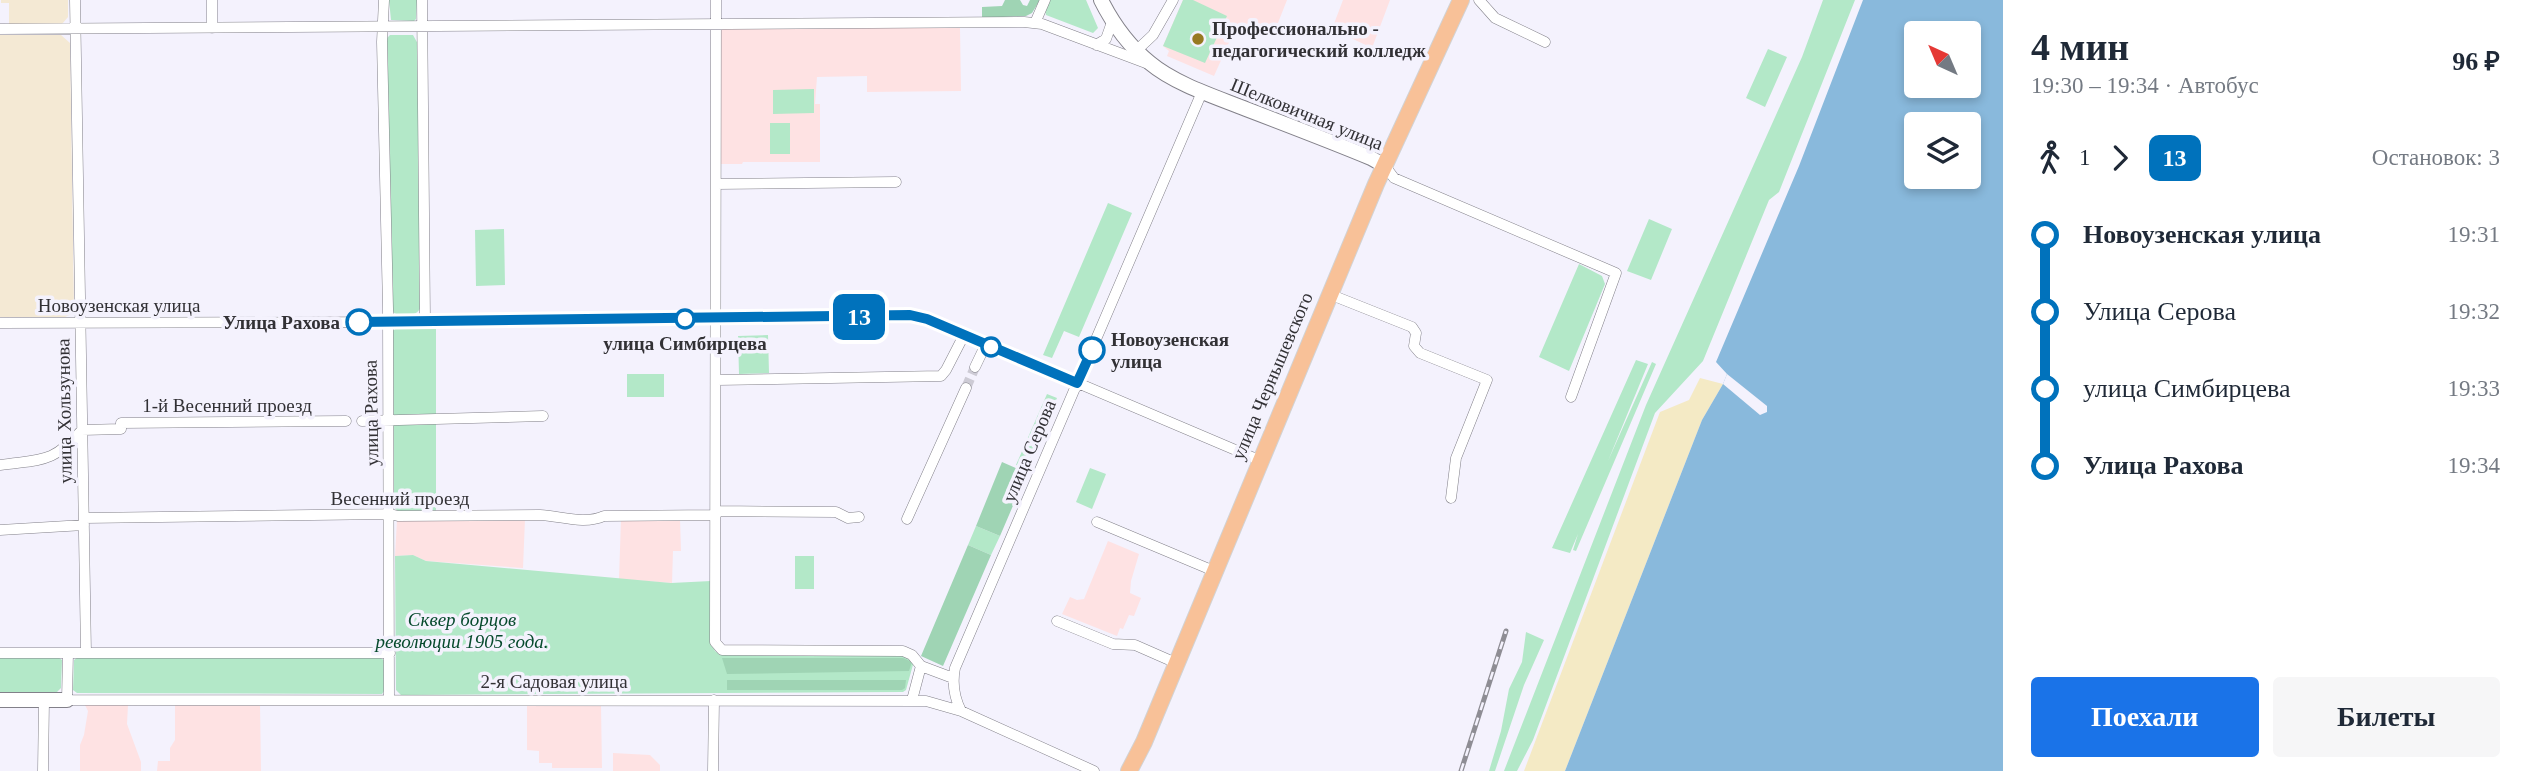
<!DOCTYPE html>
<html lang="ru">
<head>
<meta charset="utf-8">
<style>
	body { margin:0; font-family:Georgia,serif; background:#f6f6f7; color:#1f2937; height:100vh; display:flex; flex-direction:column; font-size:26px; white-space:nowrap }
	* { box-sizing:border-box; margin:0 }
	p { font-size:23px; color:#747a83 }
	.icon { flex:none; width:38px; height:38px; fill:none; stroke:currentColor; stroke-width:2; stroke-linecap:round; stroke-linejoin:round }
	.map { position:relative; flex:1; overflow:hidden }
	.drawer { display:flex; flex-direction:column; background:#fff; width:525px }
	.drawer>* { flex:none }
	.badge { padding:0 14px; border-radius:10px; font-size:24px; line-height:46px }
	.needle { width:46px; rotate:316deg }
	.buttons { position:absolute; left:1904px; top:21px; display:grid; gap:14px }
	.buttons a { display:grid; place-items:center; width:77px; height:77px; border-radius:7px; background:#fff; box-shadow:0 4px 10px #0003; font-size:35px }
	.map>.badge { position:absolute; translate:-50% -50%; box-shadow:0 0 0 4px #fff }
	.legs { display:flex; align-items:center; gap:10px; height:77px; padding:0 28px; font-size:23px }
	.legs p { margin-inline-start:auto }
	.summary { display:flex; align-items:center; justify-content:space-between; height:119px; padding:0 28px }
	h1 { font-size:38px; font-weight:700; line-height:52px }
	.primary-button { display:flex; gap:14px; margin-top:auto; padding:14px 28px }
	.primary-button a { flex:1; height:80px; border-radius:7px; background:#1a73e8; color:#fff; font-size:28px; font-weight:700; line-height:80px; text-align:center }
	.primary-button a+a { background:#f6f6f7; color:#1f2937 }
	ul { padding:0 28px; list-style:none }
	li { display:flex; align-items:center; gap:24px; height:77px; font-size:26px }
	li i { display:grid; place-items:center; width:10px; height:100%; margin:0 9px; background:currentColor }
	li i::after { content:''; width:18px; height:18px; margin:-9px; border:5px solid; border-radius:50%; background:#fff }
	li p { margin-inline-start:auto }
	li:first-child i { background:linear-gradient(#0000 50%,currentColor 0) }
	li:last-child i { background:linear-gradient(currentColor 50%,#0000 0) }
	main { display:flex; flex:1; min-height:0 }
	.map>svg:first-child { display:block }
	.education { fill:#fee2e3 }
	.medical { fill:#f4e9d4 }
	.green { fill:#b3e8c8 }
	.forest { fill:#9fd4b4 }
	.sand { fill:#f4eac5 }
	.water { fill:#89b9dc; fill-rule:evenodd }
	.pier { fill:#f4f2fd }
	.lines { fill:none; stroke-linecap:round; stroke-linejoin:round }
	.street-tunnel { stroke:#cdcbd5; stroke-width:10; stroke-dasharray:10 5; stroke-linecap:butt }
	.street-casing { stroke:#828089; stroke-width:11 }
	.secondary-casing { stroke:#828089; stroke-width:16 }
	.primary-casing { stroke:#d2d2d3; stroke-width:18 }
	.street { stroke:#fff; stroke-width:10 }
	.secondary { stroke:#fff; stroke-width:14 }
	.primary { stroke:#f8c198; stroke-width:16 }
	.rail-casing { stroke:#8e8d94; stroke-width:5 }
	.rail { stroke:#f4f2fd; stroke-width:2.5; stroke-dasharray:8; stroke-linecap:butt }
	.line-1-casing { stroke:#fff; stroke-width:16 }
	.line-1 { stroke:#0072bc; stroke-width:10 }
	.poi-dot { fill:#977a22; stroke:#f4f2fd; stroke-width:2.5 }
	.stop-1-dot { fill:#fff; stroke:#0072bc; stroke-width:3.5 }
	.labels { text-anchor:middle; dominant-baseline:central; stroke-width:7; stroke-linejoin:round; paint-order:stroke }
	.poi-label { font-size:19px; font-weight:bold; fill:#323135; stroke:#f4f2fd; text-anchor:start }
	.street-label { font-size:19px; fill:#323135; stroke:#f4f2fd }
	.stop-label { font-size:19px; font-weight:bold; fill:#323135; stroke:#f4f2fd; text-anchor:end }
	.park-label { font-size:19px; font-style:italic; fill:#074a2d; stroke:#f4f2fd }
</style>
</head>
<body>
<main>
<div class="map">
<svg width="2003" height="771" viewBox="0 0 2003 771">
	<rect width="100%" height="100%" fill="#f4f2fd"/>
	<path class="education" d="M 1183,0 L 1287,0 L 1274,33 L 1256,25 L 1252,33 L 1235,29 L 1214,76 L 1167,56 L 1169,51 L 1163,46 Z
		M 1343,0 L 1390,0 L 1372,48 L 1332,29 Z
		M 726,28 L 960,28 L 961,91 L 867,92 L 867,76 L 817,77 L 815,104 L 820,104 L 820,162 L 743,162 L 742,164 L 721,164 L 719,36 L 721,30 Z
		M 525,519 L 523,568 L 426,561 L 413,555 L 395,556 L 397,520 Z
		M 621,519 L 680,519 L 681,551 L 673,551 L 672,583 L 619,579 Z
		M 1108,541 L 1139,554 L 1131,581 L 1130,593 L 1141,598 L 1134,616 L 1129,615 L 1123,629 L 1120,628 L 1117,636 L 1062,614 L 1070,597 L 1077,600 L 1084,599 Z
		M 175,704 L 260,704 L 261,771 L 157,771 L 158,761 L 170,761 L 170,748 L 175,740 Z
		M 85,705 L 128,705 L 127,724 L 141,762 L 141,771 L 80,771 L 80,745 L 84,735 L 88,711 Z
		M 527,706 L 601,706 L 602,768 L 552,768 L 552,763 L 539,763 L 539,751 L 527,750 Z
		M 613,753 L 650,755 L 660,765 L 660,771 L 613,771 Z"/>
	<path class="medical" d="M 1,0 L 68,0 L 68,17 L 62,24 L 9,25 L 9,3 L 1,3 Z
		M 0,35 L 61,35 L 70,43 L 74,307 L 71,314 L 65,317 L 0,317 Z"/>
	<path class="green" d="M 389,0 L 417,0 L 416,19 L 414,21 L 391,20 Z
		M 1050,0 L 1086,0 L 1098,28 L 1093,33 L 1046,15 L 1045,11 Z
		M 1183,0 L 1193,0 L 1227,16 L 1205,63 L 1163,46 Z
		M 1823,0 L 1855,0 L 1779,192 L 1769,200 L 1703,361 L 1655,413 L 1533,740 L 1517,771 L 1504,771 L 1646,405 L 1802,57 Z
		M 390,35 L 413,35 L 418,44 L 421,306 C 418,317 403,318 394,313 L 392,309 L 387,38 Z
		M 1768,49 L 1787,57 L 1765,107 L 1746,98 Z
		M 814,89 L 814,113 L 773,114 L 773,90 Z
		M 770,123 L 790,123 L 790,154 L 770,154 Z
		M 1108,203 L 1132,213 L 1079,337 L 1064,331 L 1052,358 L 1043,355 Z
		M 1649,219 L 1672,229 L 1651,280 L 1627,271 Z
		M 504,229 L 505,285 L 476,286 L 475,230 Z
		M 1579,264 L 1602,276 L 1605,284 L 1569,371 L 1539,357 Z
		M 436,327 L 436,512 L 399,513 L 393,506 L 392,331 L 397,328 Z
		M 768,335 L 769,373 L 739,374 L 738,336 Z
		M 1636,360 L 1648,364 L 1608,461 L 1652,362 L 1656,364 L 1576,551 L 1573,550 L 1578,534 L 1570,553 L 1552,548 Z
		M 627,374 L 664,374 L 664,397 L 627,397 Z
		M 1047,394 L 1057,398 L 1026,469 L 1016,465 Z
		M 1090,468 L 1106,474 L 1092,509 L 1076,502 Z
		M 976,526 L 1000,536 L 991,555 L 968,545 Z
		M 413,555 L 426,561 L 671,583 L 711,581 L 711,643 L 715,651 L 721,655 L 903,656 L 914,661 L 906,690 L 903,692 L 401,695 L 396,690 L 395,556 Z
		M 795,556 L 814,556 L 814,589 L 795,589 Z
		M 1526,632 L 1544,640 L 1524,685 L 1495,771 L 1489,771 L 1501,731 L 1509,689 L 1522,662 Z
		M 0,657 L 58,657 L 62,660 L 61,688 L 57,692 L 0,692 Z
		M 78,657 L 381,658 L 385,661 L 385,690 L 382,694 L 77,693 L 73,690 L 74,660 Z"/>
	<path class="forest" d="M 1005,0 L 1020,0 L 1023,5 L 1027,6 L 1030,0 L 1040,0 L 1032,13 L 1026,16 L 982,18 L 982,7 L 1002,6 Z
		M 1002,462 L 1027,473 L 1000,536 L 976,526 Z
		M 968,545 L 991,555 L 943,666 L 921,656 Z
		M 722,658 L 903,658 L 912,662 L 909,671 L 727,674 Z
		M 727,680 L 906,680 L 905,688 L 902,690 L 727,690 Z"/>
	<path class="sand" d="M 1700,378 L 1723,384 L 1702,420 L 1565,771 L 1524,771 L 1660,412 L 1689,400 Z"/>
	<path class="water" d="M 1863,0 L 2003,0 L 2003,771 L 1565,771 L 1702,420 L 1723,384 L 1727,374 L 1716,362 L 1799,166 ZM 1916,33 L 1969,33 L 1969,86 L 1916,86 ZM 1916,124 L 1969,124 L 1969,177 L 1916,177 Z"/>
	<path class="pier" d="M 1727,374 L 1767,406 L 1767,412 L 1760,415 L 1723,384 Z"/>
	<g class="lines">
		<path class="street-tunnel" d="M 966,388 L 975,367"/>
		<g class="street-casing">
			<path id="street" d="M 75,0 L 86,653
				M 212,0 L 212,28
				M 384,0 L 382,42 L 388,308 L 389,700
				M 422,0 L 425,320
				M 716,0 L 715,642 L 722,650 L 903,651 L 912,655 L 921,666 L 953,678
				M 1479,0 L 1495,18 L 1545,42
				M 1035,23 L 1045,0
				M 0,29 L 1024,22 L 1042,24 L 1146,63
				M 1096,45 L 1106,39 L 1112,22
				M 1137,50 L 1153,35 L 1173,0
				M 1385,166 L 1394,178 L 1616,273 L 1571,397
				M 716,184 L 896,182
				M 1329,294 L 1412,327 L 1416,333 L 1414,346 L 1420,353 L 1487,380 L 1456,458 L 1451,498
				M 0,323 L 407,322 L 910,315 L 927,319 L 1259,460
				M 975,367 L 986,344
				M 717,380 L 941,376 L 946,370 L 964,335
				M 362,421 L 543,416
				M 0,465 C 42,459 52,464 82,430 L 121,429 L 121,423 L 346,421
				M 716,511 L 836,512 L 848,518 L 859,517
				M 84,518 L 390,514 L 398,516 C 445,516 492,515 540,515 C 561,516 584,525 604,516 L 716,515
				M 907,519 L 966,388
				M 1097,522 L 1214,571
				M 0,530 L 84,525
				M 1057,621 L 1113,644 L 1135,645 L 1176,663
				M 0,653 L 390,653
				M 68,653 L 67,700 L 926,701 L 961,711 L 1094,771
				M 912,700 L 921,666
				M 961,711 C 954,697 952,683 955,668 L 1202,92
				M 43,771 L 44,700
				M 713,771 L 714,700"/>
		</g>
		<g class="secondary-casing">
			<path id="secondary" d="M 1101,0 C 1113,24 1129,46 1150,63 C 1175,84 1216,97 1246,109 C 1288,125 1330,141 1371,158 L 1385,166
				M 0,700 L 67,700"/>
		</g>
		<g class="primary-casing">
			<path id="primary" d="M 1129,771 L 1144,742 L 1376,184 L 1461,0"/>
		</g>
		<use href="#street" class="street"/>
		<use href="#secondary" class="secondary"/>
		<use href="#primary" class="primary"/>
		<g class="rail-casing">
			<path id="rail" d="M 1461,771 L 1506,631"/>
		</g>
		<use href="#rail" class="rail"/>
	</g>
	<g class="lines">
		<g class="line-1-casing">
			<path id="line-1" d="M 359,322 L 910,315 L 927,319 L 1077,383 L 1092,350"/>
		</g>
		<use href="#line-1" class="line-1"/>
	</g>
	<circle class="poi-dot" cx="1198" cy="39" r="7"/>
	<g class="stop-1-dot">
		<circle cx="685" cy="319" r="9"/>
		<circle cx="359" cy="322" r="12"/>
		<circle cx="991" cy="347" r="9"/>
		<circle cx="1092" cy="350" r="12"/>
	</g>
	<g class="labels">
		<g class="poi-label">
			<text x="1212" y="28">Профессионально -<tspan x="1212" dy="22">педагогический колледж</tspan></text>
		</g>
		<g class="street-label">
			<text transform="translate(1307 114) rotate(22)">Шелковичная улица</text>
			<text x="119" y="305">Новоузенская улица</text>
			<text transform="translate(1272 376) rotate(-67)">улица Чернышевского</text>
			<text x="227" y="405">1-й Весенний проезд</text>
			<text transform="translate(64 411) rotate(-91)">улица Хользунова</text>
			<text transform="translate(371 413) rotate(-91)">улица Рахова</text>
			<text transform="translate(1029 451) rotate(-67)">улица Серова</text>
			<text x="400" y="498">Весенний проезд</text>
			<text x="554" y="681">2-я Садовая улица</text>
		</g>
		<g class="stop-label">
			<text x="340" y="322">Улица Рахова</text>
			<text x="1111" y="339" text-anchor="start">Новоузенская<tspan x="1111" dy="22">улица</tspan></text>
			<text x="685" y="343" text-anchor="middle">улица Симбирцева</text>
		</g>
		<g class="park-label">
			<text x="462" y="619">Сквер борцов<tspan x="462" dy="22">революции 1905 года.</tspan></text>
		</g>
	</g>
</svg>
<div class="buttons">
<a><svg class="needle" viewBox="-14 -14 28 28"><path d="M0-13l5 13h-10z" fill="#e53935"/><path d="M0 13l5-13h-10z" fill="#747a83"/></svg></a>
<a><svg class="icon" aria-label="layers" viewBox="0 0 24 24"><path d="M12 4l9 5-9 5-9-5zM3 14l9 5 9-5"/></svg></a>
</div>
<b class="badge" style="left:859px;top:317px;background:#0072bc;color:#fff">13</b>
</div>
<section class="drawer">
<div class="summary"><div><h1>4 мин</h1><p>19:30 – 19:34 · Автобус</p></div><b>96 ₽</b></div>
<div class="legs"><svg class="icon" aria-label="walk" viewBox="0 0 24 24"><circle cx="13" cy="4" r="2"/><path d="M13 8l-2 6 4 7M11 14l-3 7M7 12l3-4h3l4 4"/></svg>1<svg class="icon" aria-label="forward" viewBox="0 0 24 24"><path d="M9 5l7 7-7 7"/></svg><b class="badge" style="background:#0072bc;color:#fff">13</b><p>Остановок: 3</p></div>
<ul>
<li><i style="color:#0072bc"></i><b>Новоузенская улица</b><p>19:31</p></li>
<li><i style="color:#0072bc"></i><span>Улица Серова</span><p>19:32</p></li>
<li><i style="color:#0072bc"></i><span>улица Симбирцева</span><p>19:33</p></li>
<li><i style="color:#0072bc"></i><b>Улица Рахова</b><p>19:34</p></li>
</ul>
<div class="primary-button"><a>Поехали</a><a>Билеты</a></div>
</section>
</main>
</body>
</html>
